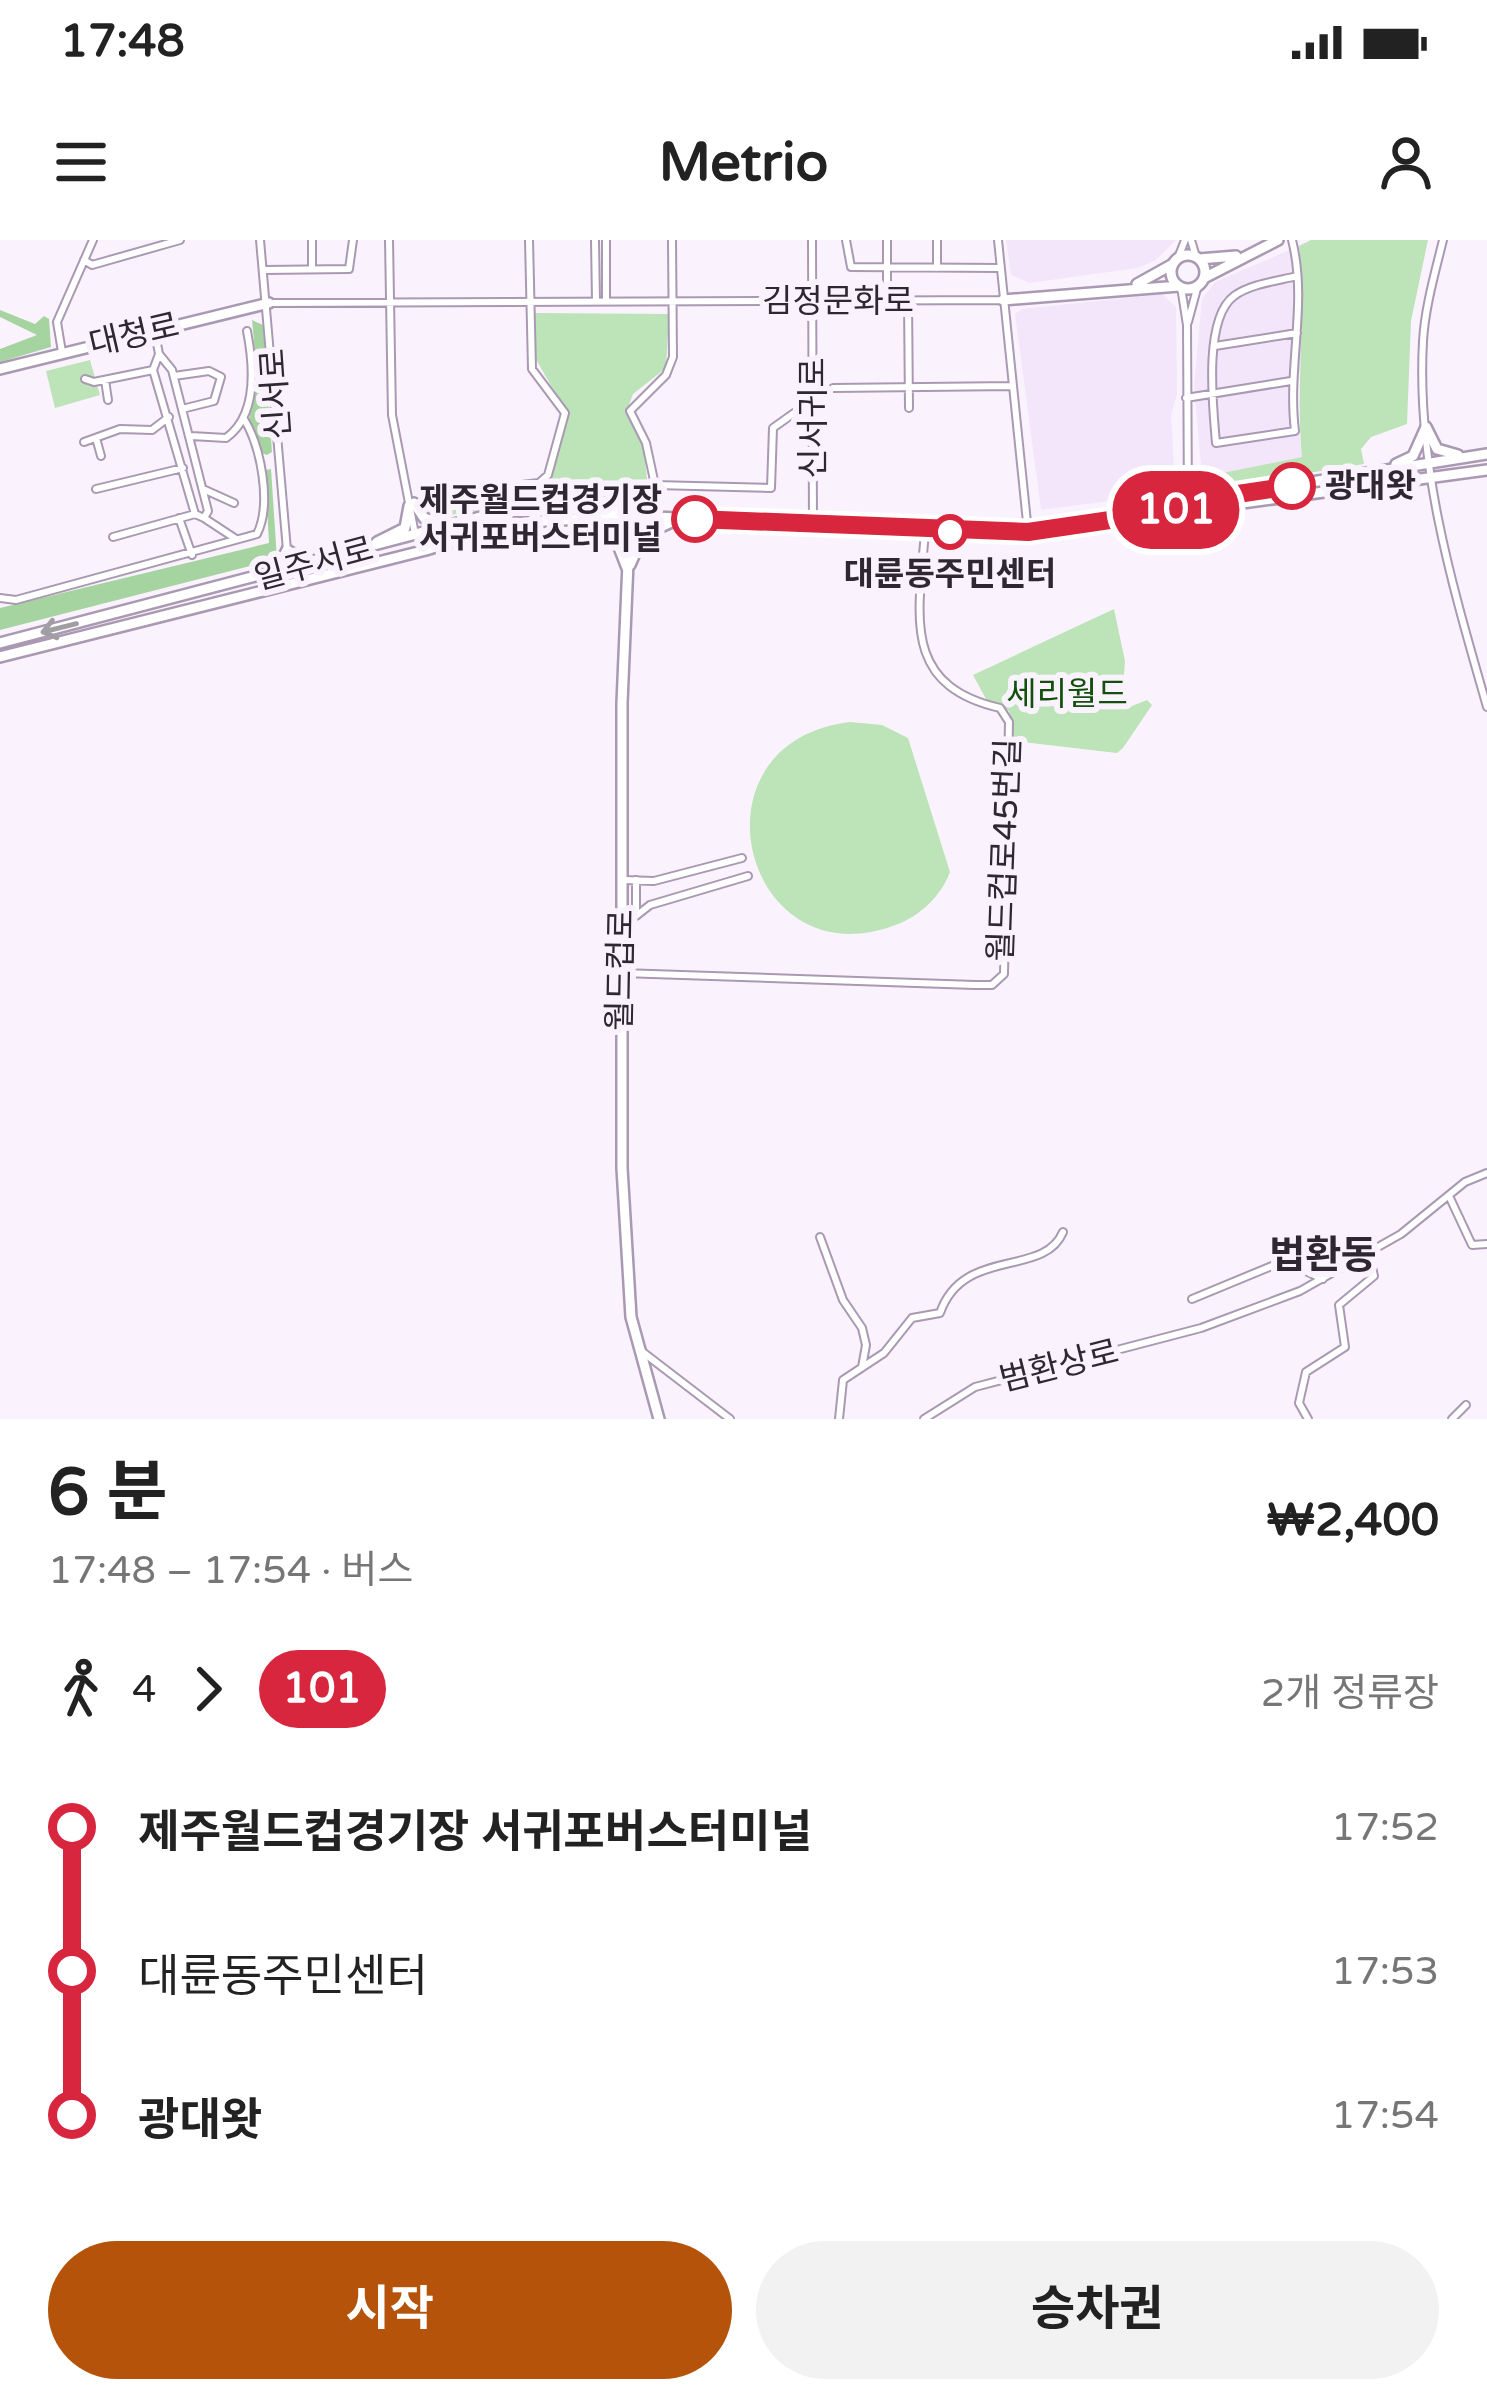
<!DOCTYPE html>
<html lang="ko">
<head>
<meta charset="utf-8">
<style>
	body { margin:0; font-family:"Varela Round","Noto Sans KR",sans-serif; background:#f2f2f2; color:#222; height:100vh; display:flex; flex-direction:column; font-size:45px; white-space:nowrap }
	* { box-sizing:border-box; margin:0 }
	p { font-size:39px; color:#767676 }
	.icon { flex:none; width:66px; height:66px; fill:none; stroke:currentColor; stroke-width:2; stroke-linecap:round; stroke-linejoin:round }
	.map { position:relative; height:1179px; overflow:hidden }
	.drawer { display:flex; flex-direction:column; background:#fff; flex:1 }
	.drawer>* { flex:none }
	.badge { padding:0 24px; border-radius:39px; font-size:42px; line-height:78px }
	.map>.badge { position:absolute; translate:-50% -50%; box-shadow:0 0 0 6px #fff }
	.legs { display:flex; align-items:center; gap:18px; height:132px; padding:0 48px; font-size:39px }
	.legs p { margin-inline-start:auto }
	.overview { display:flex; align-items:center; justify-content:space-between; height:204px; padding:0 48px }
	h1 { font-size:66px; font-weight:700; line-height:90px }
	.cta { display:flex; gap:24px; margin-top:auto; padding:24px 48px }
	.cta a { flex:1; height:138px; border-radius:72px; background:#b45309; color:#fff; font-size:48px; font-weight:700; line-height:138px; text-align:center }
	.cta a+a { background:#f2f2f2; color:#222 }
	ul { padding:0 48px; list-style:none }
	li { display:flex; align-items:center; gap:42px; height:144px; font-size:45px }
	li i { display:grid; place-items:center; width:18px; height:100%; margin:0 15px; background:currentColor }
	li i::after { content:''; width:30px; height:30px; margin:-15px; border:9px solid; border-radius:50%; background:#fff }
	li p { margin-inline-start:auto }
	li:first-child i { background:linear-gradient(#0000 50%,currentColor 0) }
	li:last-child i { background:linear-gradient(currentColor 50%,#0000 0) }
	.status { display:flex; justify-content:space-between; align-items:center; height:84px; padding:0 60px; background:#fff; direction:ltr }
	.status svg { height:33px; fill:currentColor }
	header { display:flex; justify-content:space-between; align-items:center; height:156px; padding:0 48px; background:#fff; font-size:54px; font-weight:700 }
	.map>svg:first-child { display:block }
	.built { fill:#f3e6fb }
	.green { fill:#bde3b8 }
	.forest { fill:#a6d4a1 }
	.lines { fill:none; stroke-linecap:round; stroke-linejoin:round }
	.minor-casing { stroke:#a999b2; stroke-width:10 }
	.major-casing { stroke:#a999b2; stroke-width:14 }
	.minor { stroke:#fff; stroke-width:6 }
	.major { stroke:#fff; stroke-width:9 }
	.oneway { stroke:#a19ea3 }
	.line-1-casing { stroke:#fff; stroke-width:27 }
	.line-1 { stroke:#d7263d; stroke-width:18 }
	.stop-1-dot { fill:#fff; stroke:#d7263d; stroke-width:6 }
	.labels { text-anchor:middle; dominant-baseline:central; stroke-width:12; stroke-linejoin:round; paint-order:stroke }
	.street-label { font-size:33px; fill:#2f2832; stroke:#faf3fe }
	.stop-label { font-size:33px; font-weight:bold; fill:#2f2832; stroke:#faf3fe; text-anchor:start }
	.park-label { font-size:33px; fill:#12500c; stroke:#faf3fe }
	.quarter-label { font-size:39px; font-weight:bold; fill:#2f2832; stroke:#faf3fe }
</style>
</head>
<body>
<div class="status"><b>17:48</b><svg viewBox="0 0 49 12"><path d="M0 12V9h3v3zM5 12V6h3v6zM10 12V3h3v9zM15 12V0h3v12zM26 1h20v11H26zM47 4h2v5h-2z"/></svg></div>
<header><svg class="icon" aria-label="menu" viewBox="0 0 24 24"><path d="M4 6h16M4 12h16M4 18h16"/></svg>Metrio<svg class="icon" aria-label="person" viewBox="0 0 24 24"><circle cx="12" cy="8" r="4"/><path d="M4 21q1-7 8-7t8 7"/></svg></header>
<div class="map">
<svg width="1487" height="1179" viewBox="0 0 1487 1179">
	<rect width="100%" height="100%" fill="#faf3fe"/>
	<path class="built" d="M 1006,0 L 1176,0 L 1156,20 L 1138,28 L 1029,43 L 1011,35 Z
		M 1299,6 L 1305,94 L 1296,156 L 1302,217 L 1202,237 L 1194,145 L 1202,59 L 1215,42 Z
		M 1162,54 L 1176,67 L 1177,154 L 1171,175 L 1175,246 L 1171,253 L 1041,270 L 1015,74 L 1022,69 Z"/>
	<path class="green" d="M 1311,0 L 1428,0 L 1411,81 L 1407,184 L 1371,197 L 1361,209 L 1364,224 L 1211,249 L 1201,245 L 1202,237 L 1302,217 C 1295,145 1307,77 1299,6 Z
		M 535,73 L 669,74 L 666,128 L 633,154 L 627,170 L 643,203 L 650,266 L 528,261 L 445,276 L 425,272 L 422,262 L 551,246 L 553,217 L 568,175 L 534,116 Z
		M 90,120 L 100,155 L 55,168 L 46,131 Z
		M 1114,369 L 1125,421 L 1122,461 L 1132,466 L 1147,460 L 1152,465 L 1123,508 L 1117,513 L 1014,501 L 1009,471 L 986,459 L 973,435 Z
		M 850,482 L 882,485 L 908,498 L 950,632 C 940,659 916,679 890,687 C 742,737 685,502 850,482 Z"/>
	<path class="forest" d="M 0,70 L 35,84 L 44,76 L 49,79 L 51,107 L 0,122 L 0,109 L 37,95 L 0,77 Z
		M 252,80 L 263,85 L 272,212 L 267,215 L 259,212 L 249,179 L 258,143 Z
		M 271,229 L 277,319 L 0,390 L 0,368 L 269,303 L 265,230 Z"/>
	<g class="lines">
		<g class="minor-casing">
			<path id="minor" d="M 260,0 L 287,310
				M 312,0 L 312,29
				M 389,0 L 392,175 L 415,294
				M 595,0 L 596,61
				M 606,0 L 606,61
				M 672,0 L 673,117 L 666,135 L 630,171 L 646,203 L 655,245 L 771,248 L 773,188 L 794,173 L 813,173
				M 812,0 L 813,285
				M 846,0 L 851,27 L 1001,28
				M 887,0 L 887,61
				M 998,0 L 1028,292
				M 1191,0 L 1196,17
				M 1292,0 C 1308,63 1287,127 1295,191 L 1216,203 C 1213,167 1203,79 1234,56 C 1250,44 1277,41 1297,36
				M 1443,0 C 1435,33 1425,67 1423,101 C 1416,226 1453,348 1487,467
				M 1178,18 L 1185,0
				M 84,20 L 92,25 L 180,0
				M 937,28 L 937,0
				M 264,30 L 349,29 L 353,0
				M 1181,47 L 1187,85 L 1188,268
				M 908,60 L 909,168
				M 269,63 L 1003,60
				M 1188,82 L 1198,45
				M 155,93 L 159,114 L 153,130 L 195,274 L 204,278 L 208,271 L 172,130 L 159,114
				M 1215,106 L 1297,93
				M 62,112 L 57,82 L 93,0
				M 174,136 L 209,131 L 221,137 L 214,161 L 182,169
				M 85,139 L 94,142 L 153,130
				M 105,140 L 108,160
				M 833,148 L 1013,146
				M 1186,158 L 1291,141
				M 191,196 L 226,198 C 258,175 254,127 247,91
				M 96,198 L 101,216
				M 84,202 L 120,189 L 152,190 L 169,177
				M 96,249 L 183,228
				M 203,249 L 234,263
				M 442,254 L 539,243 L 548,235 L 565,173 L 532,129 L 529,0
				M 179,278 L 192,315
				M 204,278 L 236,299
				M 113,297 L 195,274
				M 0,358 L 16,360 L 257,294 C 272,264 261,207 244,179
				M 623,640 L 654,641 L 742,618
				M 636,640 L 636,676 L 650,665 L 748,636
				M 622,733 L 975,745 L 992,745 L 1004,734 L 1009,482 L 1000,468 C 900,445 919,374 925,291
				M 1450,958 L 1472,1005 L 1487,1004
				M 820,997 L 843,1060 L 862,1088 L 866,1105 L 862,1127
				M 1192,1059 L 1284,1021 L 1323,1039
				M 640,1110 L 730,1179
				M 839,1179 L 843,1140 L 884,1113 L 912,1078 L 940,1073 C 963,1006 1044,1038 1063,992
				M 924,1179 L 975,1147 L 1201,1088 L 1300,1051 L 1401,994 L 1465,942 L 1487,933
				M 1308,1179 L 1299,1163 L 1306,1132 L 1345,1107 L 1339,1065 L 1374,1036 L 1369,1013
				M 1452,1179 L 1466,1165"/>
		</g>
		<g class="major-casing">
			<path id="major" d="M1171 32a17 17 0 1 1 34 0a17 17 0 1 1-34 0Z
				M 1199,19 L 1236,16
				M 1204,38 L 1278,0
				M 1137,44 L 1173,24
				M 1003,60 L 1179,46
				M 0,129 L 269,63
				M 1396,224 L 1413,216 L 1426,187 L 1437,209 L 1458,215
				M 414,263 L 424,278 L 449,285
				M 1205,266 L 1211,258 L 1487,214
				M 1150,274 L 1177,256 L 1188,239 L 1211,258
				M 630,276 L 622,463 L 622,928 L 631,1077 L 659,1179
				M 593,283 L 613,292 L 627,328
				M 377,302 L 405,288 L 409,266
				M 630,325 L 643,295 L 674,281
				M 275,334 L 287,310 L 310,323
				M 0,403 L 511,269 L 613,270 L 630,276
				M 0,417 L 426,310 L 512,283 L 630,276 L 1028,292 L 1487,230"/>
		</g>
		<use href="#minor" class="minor"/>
		<use href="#major" class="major"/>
	</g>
	<defs><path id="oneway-shaft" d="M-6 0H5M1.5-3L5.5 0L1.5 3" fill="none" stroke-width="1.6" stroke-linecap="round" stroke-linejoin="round" transform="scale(3)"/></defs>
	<use class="oneway" href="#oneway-shaft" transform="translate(59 388) rotate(166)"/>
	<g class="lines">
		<g class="line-1-casing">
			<path id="line-1" d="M 695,279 L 1028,292 L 1205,266 L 1211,258 L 1292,246"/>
		</g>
		<use href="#line-1" class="line-1"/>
	</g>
	<g class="stop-1-dot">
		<circle cx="1292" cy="246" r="21"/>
		<circle cx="695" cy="279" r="21"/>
		<circle cx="950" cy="292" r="15"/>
	</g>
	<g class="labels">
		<g class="street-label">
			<text x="838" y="61">김정문화로</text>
			<text transform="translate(134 95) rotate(-13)">대청로</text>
			<text transform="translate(276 154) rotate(-94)">신서로</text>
			<text transform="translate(813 178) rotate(-90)">신서귀로</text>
			<text transform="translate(314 324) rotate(-15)">일주서로</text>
			<text transform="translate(1005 610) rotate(-88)">월드컵로45번길</text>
			<text transform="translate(621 730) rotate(-89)">월드컵로</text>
			<text transform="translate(1059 1126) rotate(-14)">범환상로</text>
		</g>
		<g class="stop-label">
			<text x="1325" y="246">광대왓</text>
			<text x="662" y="260" text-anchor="end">제주월드컵경기장<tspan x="662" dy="38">서귀포버스터미널</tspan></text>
			<text x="950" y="334" text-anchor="middle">대륜동주민센터</text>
		</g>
		<g class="park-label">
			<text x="1067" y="454">세리월드</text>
		</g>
		<g class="quarter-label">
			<text x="1323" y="1015">법환동</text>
		</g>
	</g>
</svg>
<b class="badge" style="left:1176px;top:270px;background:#d7263d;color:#fff">101</b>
</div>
<section class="drawer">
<div class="overview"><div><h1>6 분</h1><p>17:48 – 17:54 · 버스</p></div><b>₩2,400</b></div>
<div class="legs"><svg class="icon" aria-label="walk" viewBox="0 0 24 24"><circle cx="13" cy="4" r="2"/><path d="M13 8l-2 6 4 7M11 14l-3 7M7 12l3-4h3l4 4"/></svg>4<svg class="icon" aria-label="forward" viewBox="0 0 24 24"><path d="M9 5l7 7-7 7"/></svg><b class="badge" style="background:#d7263d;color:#fff">101</b><p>2개 정류장</p></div>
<ul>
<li><i style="color:#d7263d"></i><b>제주월드컵경기장 서귀포버스터미널</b><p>17:52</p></li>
<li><i style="color:#d7263d"></i><span>대륜동주민센터</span><p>17:53</p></li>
<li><i style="color:#d7263d"></i><b>광대왓</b><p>17:54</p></li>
</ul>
<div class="cta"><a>시작</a><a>승차권</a></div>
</section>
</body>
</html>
